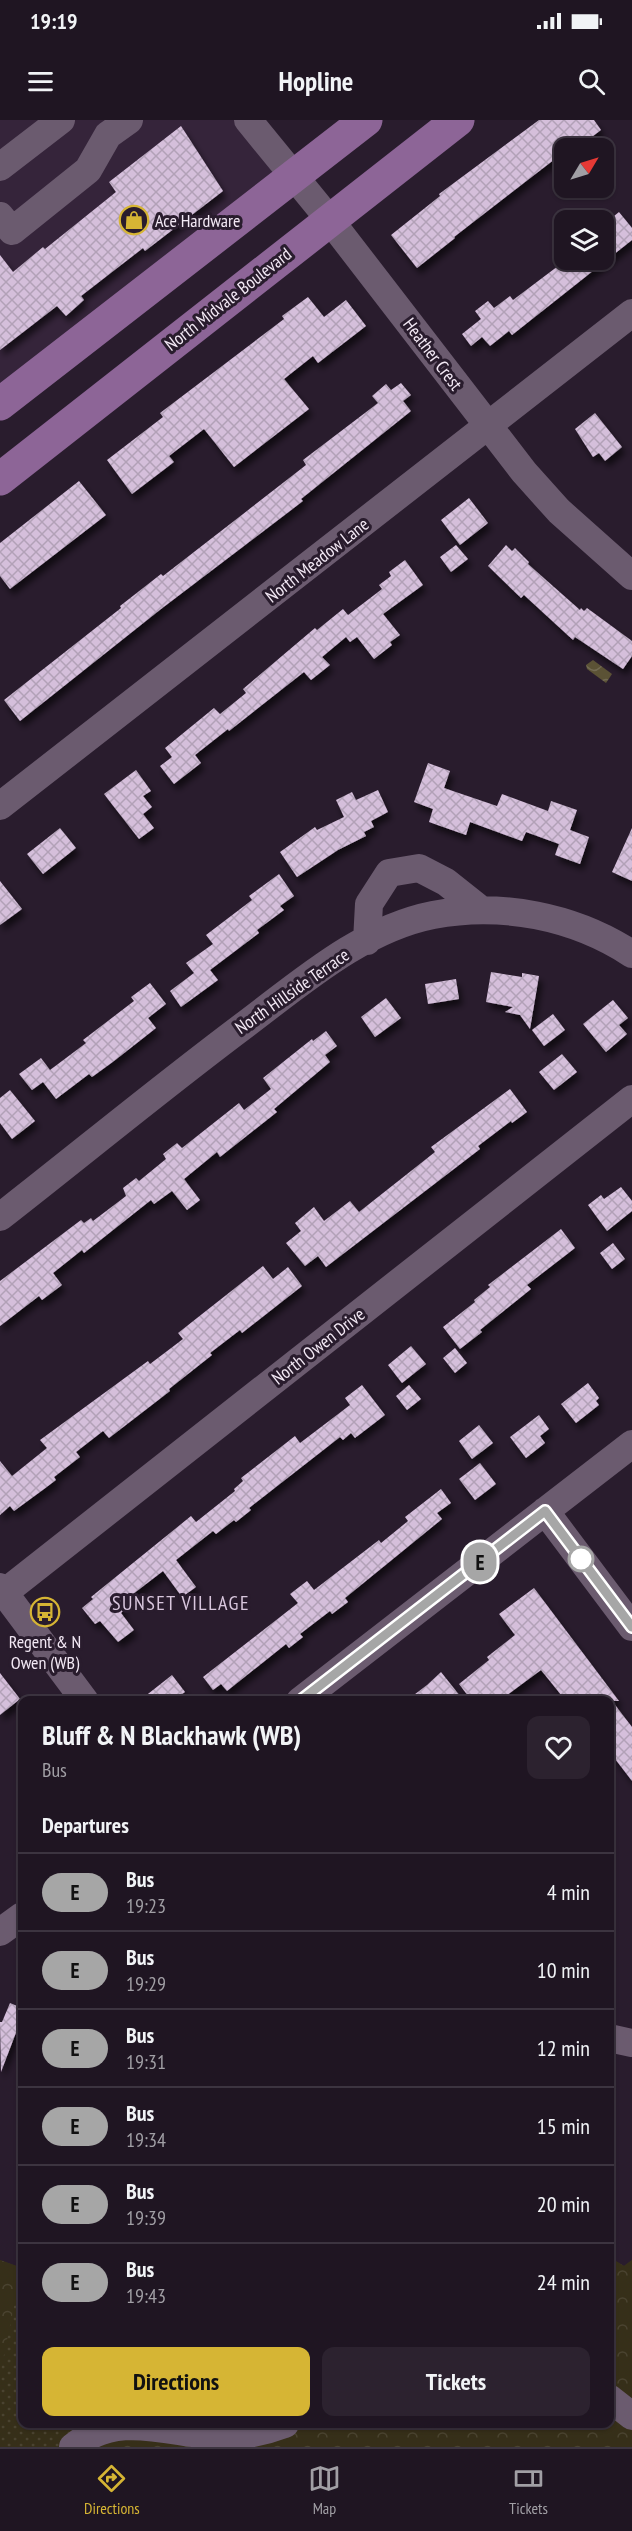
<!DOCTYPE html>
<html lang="en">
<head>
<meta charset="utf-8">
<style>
	body { margin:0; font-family:"PT Sans Narrow",sans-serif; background:#2c222f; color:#f1f3f6; height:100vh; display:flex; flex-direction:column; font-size:22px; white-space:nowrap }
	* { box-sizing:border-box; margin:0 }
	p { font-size:20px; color:#a19fa5 }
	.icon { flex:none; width:33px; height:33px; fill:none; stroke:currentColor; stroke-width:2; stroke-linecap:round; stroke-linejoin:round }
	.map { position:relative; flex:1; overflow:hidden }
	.panel { position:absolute; left:18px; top:1576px; width:596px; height:732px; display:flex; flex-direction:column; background:#1f1522; border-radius:12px; box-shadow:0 2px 4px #0004,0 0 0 2px #3c3440 }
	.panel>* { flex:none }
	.badge { padding:0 12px; border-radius:20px; font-size:21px; line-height:39px }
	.needle { width:39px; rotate:52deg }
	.fabs { position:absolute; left:554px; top:18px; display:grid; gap:12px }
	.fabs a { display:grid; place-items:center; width:60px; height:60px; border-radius:12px; background:#1f1522; box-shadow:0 2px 4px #0004,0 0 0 2px #3c3440; font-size:30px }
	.map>.badge { position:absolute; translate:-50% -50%; box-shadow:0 0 0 3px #fff }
	h2 { padding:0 24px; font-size:22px; line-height:54px }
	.round { display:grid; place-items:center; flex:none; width:63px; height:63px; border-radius:12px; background:#2c222f }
	.headline { display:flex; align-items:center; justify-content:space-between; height:102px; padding:0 24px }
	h1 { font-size:28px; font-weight:700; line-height:45px }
	.button { display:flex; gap:12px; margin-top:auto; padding:12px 24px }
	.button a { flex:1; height:69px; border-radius:12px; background:#d6b534; color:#111; font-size:24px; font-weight:700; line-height:69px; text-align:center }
	.button a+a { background:#2c222f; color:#f1f3f6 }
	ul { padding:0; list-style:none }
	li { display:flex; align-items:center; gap:18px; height:78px; padding:0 24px; border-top:2px solid #3c3440 }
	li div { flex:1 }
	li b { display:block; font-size:22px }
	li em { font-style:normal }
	li .badge { min-width:66px; font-weight:700; text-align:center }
	.status { display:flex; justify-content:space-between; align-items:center; height:42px; padding:0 30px; background:#1f1522; direction:ltr }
	.status svg { height:16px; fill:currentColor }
	header { display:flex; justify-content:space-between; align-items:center; height:78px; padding:0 24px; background:#1f1522; font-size:27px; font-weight:700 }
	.menu { display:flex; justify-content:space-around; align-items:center; height:84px; border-top:2px solid #3c3440; background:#1f1522; font-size:16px; color:#a19fa5 }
	.menu a { display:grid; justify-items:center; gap:3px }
	.menu .selected { color:#d6b534 }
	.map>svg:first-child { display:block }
	.built { fill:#35243a }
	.grass { fill:url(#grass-dots) }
	.forest { fill:url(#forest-crowns) }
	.water { fill:url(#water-waves) }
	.building { fill:url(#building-cross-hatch); filter:url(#shadow) }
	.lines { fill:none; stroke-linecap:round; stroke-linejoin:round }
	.minor { stroke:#6b5b6f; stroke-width:28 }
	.major { stroke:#8d6597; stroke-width:33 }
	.line-casing { stroke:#fff; stroke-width:14 }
	.line { stroke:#a6a6a6; stroke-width:9 }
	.stop-dot { fill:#fff; stroke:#a6a6a6; stroke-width:3 }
	.labels { text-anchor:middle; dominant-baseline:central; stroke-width:6; stroke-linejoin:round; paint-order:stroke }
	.poi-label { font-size:18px; fill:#f3e9f5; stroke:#291c2d; text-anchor:start }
	.street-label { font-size:18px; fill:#f3e9f5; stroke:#291c2d }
	.neighbourhood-label { font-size:20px; letter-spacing:1.5px; fill:#d8c6dd; stroke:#291c2d }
</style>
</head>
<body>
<div class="status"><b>19:19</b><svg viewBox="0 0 49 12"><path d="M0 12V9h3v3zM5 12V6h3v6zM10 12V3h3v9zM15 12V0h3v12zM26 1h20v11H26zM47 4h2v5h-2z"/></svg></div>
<header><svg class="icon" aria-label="menu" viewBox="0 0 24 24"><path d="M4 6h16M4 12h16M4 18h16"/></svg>Hopline<svg class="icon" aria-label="search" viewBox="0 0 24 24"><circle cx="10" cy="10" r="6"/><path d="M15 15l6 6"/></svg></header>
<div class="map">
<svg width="632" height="2327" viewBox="0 0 632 2327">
	<defs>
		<pattern id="grass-dots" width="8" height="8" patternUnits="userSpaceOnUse" patternTransform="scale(1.5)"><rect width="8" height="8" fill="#362f19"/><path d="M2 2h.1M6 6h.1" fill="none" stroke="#4a4330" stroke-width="1.8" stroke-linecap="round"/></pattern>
		<pattern id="forest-crowns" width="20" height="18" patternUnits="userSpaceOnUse" patternTransform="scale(1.5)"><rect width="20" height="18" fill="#362f19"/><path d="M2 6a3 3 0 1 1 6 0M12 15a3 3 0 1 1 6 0" fill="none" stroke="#4a4330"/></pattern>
		<pattern id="water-waves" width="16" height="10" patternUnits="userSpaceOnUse" patternTransform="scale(1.5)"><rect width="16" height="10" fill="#5b5235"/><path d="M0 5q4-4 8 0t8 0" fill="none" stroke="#736b53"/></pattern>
		<pattern id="building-cross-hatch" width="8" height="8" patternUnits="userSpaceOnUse" patternTransform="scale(1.5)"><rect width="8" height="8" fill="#d5bfdb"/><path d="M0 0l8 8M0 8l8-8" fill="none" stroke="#b2a1b7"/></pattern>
		<filter id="shadow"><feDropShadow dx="3.5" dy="6" stdDeviation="3" flood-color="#0009"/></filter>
	</defs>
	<rect width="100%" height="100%" fill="#291c2d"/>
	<path class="built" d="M 0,0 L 248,0 L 293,57 L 0,284 Z"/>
	<path class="grass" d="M 609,2137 L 624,2146 L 632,2140 L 632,2327 L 0,2327 L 0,2140 L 22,2148 L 22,2304 L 609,2304 Z"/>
	<path class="forest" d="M 609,2137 L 624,2146 L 632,2140 L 632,2327 L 83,2327 L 146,2304 L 609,2304 Z
		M 0,2140 L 22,2148 L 0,2254 Z"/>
	<path class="water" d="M 593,540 L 612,554 L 606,563 L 587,549 L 586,545 Z"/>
	<path class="building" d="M 539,0 L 594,0 L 601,10 L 581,25 L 579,21 L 569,28 L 564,28 L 564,32 L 454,117 L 455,118 L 417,148 L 391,115 L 440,76 L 439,74 Z
		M 181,6 L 223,71 L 145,131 L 143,128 L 81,176 L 84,180 L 66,196 L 57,186 L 0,230 L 0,135 L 13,152 L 43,127 L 45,129 L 116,72 L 109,62 Z
		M 619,92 L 632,108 L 632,120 L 512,215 L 509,211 L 490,226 L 482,217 L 471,226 L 462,214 L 481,199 L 475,191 L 488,181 L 494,188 L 510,176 L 513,180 L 566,140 L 603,140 L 603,105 Z
		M 308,177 L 324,197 L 346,180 L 366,206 L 318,243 L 313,236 L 284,259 L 309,289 L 234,347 L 204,309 L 169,336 L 174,342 L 132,374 L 107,340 L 163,297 L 160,293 L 284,199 L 282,196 Z
		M 401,263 L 411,275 L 403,281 L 411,291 L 301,379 L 303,381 L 161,489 L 20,601 L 4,580 L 121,488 L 120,486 L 161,454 L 163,456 L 306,345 L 303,340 L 378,283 L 372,276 L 386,264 L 391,270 Z
		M 595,293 L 622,327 L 605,341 L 599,333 L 593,337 L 575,309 Z
		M 79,361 L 106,395 L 10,469 L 0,456 L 0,423 Z
		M 469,378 L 488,403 L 460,425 L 441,400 Z
		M 456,425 L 468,439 L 451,452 L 440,437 Z
		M 506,425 L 512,431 L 515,428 L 529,442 L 528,444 L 580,490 L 581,488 L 584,491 L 587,488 L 632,521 L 632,536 L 623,549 L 575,517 L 573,520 L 524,475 L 521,478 L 488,446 Z
		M 405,440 L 423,465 L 383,494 L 400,515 L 390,522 L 392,525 L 374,539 L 357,517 L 350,522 L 346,517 L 322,537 L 330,545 L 311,560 L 304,552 L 229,611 L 228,609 L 195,635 L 201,643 L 174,664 L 160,646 L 172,637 L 165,628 L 214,588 L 220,594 L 246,573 L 243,569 L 315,508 L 317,510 L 343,489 L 348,495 L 382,469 L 379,465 L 391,456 L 389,452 Z
		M 428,643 L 450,651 L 444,668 L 497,686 L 502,674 L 548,691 L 551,681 L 577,690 L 570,710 L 589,717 L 580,744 L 555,735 L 559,724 L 526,712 L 522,721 L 470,702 L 466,715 L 429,702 L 433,689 L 414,682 Z
		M 136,650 L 151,671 L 143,676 L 152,687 L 143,694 L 154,708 L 139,719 L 104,674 Z
		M 378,670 L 388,692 L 371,701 L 374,707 L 364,712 L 366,716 L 338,730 L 297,757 L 280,732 L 315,707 L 317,710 L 344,697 L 336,680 L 352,672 L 356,680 Z
		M 60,708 L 76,728 L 43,754 L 27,734 Z
		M 632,708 L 632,761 L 612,752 Z
		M 279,754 L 294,776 L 280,786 L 284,790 L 257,810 L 259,813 L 210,850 L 218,860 L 181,887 L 170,871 L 194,853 L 186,843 L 213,824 L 206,815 L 252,780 L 249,776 Z
		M 0,761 L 22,789 L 0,805 Z
		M 491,852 L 522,857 L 522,853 L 539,856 L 530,909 L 520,895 L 505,892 L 513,887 L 486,882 Z
		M 456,859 L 459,879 L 428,884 L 425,864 Z
		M 150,863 L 166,884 L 148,898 L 156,908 L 114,941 L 92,957 L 89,954 L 56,979 L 43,962 L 32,970 L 19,954 L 41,938 L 50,950 L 86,923 L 83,920 L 134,881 L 131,877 Z
		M 386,878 L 401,898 L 375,917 L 361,897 Z
		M 613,880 L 628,898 L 619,905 L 627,914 L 606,932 L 583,904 Z
		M 553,894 L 565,910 L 544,926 L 532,910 Z
		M 326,911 L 337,926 L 325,935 L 330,942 L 274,989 L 277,992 L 220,1037 L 217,1032 L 184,1059 L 200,1080 L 187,1090 L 172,1071 L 154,1084 L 151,1080 L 84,1133 L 82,1130 L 53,1153 L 62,1165 L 42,1180 L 39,1176 L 0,1206 L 0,1161 L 81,1100 L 84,1103 L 91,1098 L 93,1101 L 126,1076 L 123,1068 L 136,1058 L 139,1061 L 166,1039 L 163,1034 L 177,1023 L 182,1028 L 239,983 L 244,990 L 271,969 L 263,958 L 312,919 L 313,921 Z
		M 562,934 L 577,952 L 554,970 L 539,952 Z
		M 510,969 L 527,992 L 512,1003 L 511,1001 L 478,1026 L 480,1029 L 326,1147 L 318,1136 L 305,1146 L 286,1123 L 301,1111 L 295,1103 L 314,1087 L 324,1101 L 350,1081 L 359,1092 L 435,1032 L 431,1027 Z
		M 10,970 L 35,1001 L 12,1019 L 0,1003 L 0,978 Z
		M 621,1067 L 632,1081 L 632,1091 L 607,1111 L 588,1085 L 601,1075 L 604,1079 Z
		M 561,1109 L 575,1128 L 527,1165 L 531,1169 L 480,1210 L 482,1212 L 460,1229 L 443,1207 L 475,1182 L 474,1180 L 490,1167 L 488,1165 Z
		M 613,1123 L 625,1139 L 612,1149 L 600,1133 Z
		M 263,1146 L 273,1159 L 288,1147 L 302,1166 L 242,1213 L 240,1210 L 210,1233 L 212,1235 L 169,1269 L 170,1271 L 109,1318 L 103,1311 L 76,1332 L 80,1337 L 54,1357 L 56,1360 L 44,1369 L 14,1391 L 10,1386 L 0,1395 L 0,1341 L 12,1356 L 47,1328 L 40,1320 L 148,1241 L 150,1244 L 183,1219 L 178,1213 Z
		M 411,1226 L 426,1244 L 402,1263 L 388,1245 Z
		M 455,1228 L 467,1243 L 455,1253 L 443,1238 Z
		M 588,1263 L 599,1278 L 596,1281 L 599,1285 L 576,1303 L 561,1284 Z
		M 362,1265 L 385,1295 L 355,1318 L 351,1313 L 343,1320 L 340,1317 L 249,1388 L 251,1390 L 236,1402 L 234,1400 L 216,1414 L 213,1411 L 176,1440 L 196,1467 L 182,1477 L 163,1451 L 120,1484 L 124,1490 L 121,1493 L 134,1510 L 118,1522 L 100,1501 L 95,1504 L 82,1488 L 93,1479 L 91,1477 L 191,1396 L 196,1402 L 235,1371 L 234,1369 L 243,1361 L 241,1358 L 295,1316 L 300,1323 L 350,1285 L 345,1278 Z
		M 409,1265 L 421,1279 L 407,1290 L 396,1276 Z
		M 539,1295 L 549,1309 L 540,1316 L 545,1323 L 526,1338 L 510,1317 Z
		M 479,1305 L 493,1323 L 472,1339 L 459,1321 Z
		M 480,1343 L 496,1364 L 475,1380 L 459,1359 Z
		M 441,1369 L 451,1383 L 437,1393 L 442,1399 L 345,1478 L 348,1482 L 332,1494 L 330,1491 L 300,1514 L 303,1517 L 289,1528 L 286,1524 L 227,1571 L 221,1564 L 213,1570 L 203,1557 L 298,1483 L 290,1474 L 307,1461 L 314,1470 L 379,1420 L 381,1423 L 408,1401 L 405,1397 Z
		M 534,1468 L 619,1581 L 612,1581 L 632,1607 L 632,1661 L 609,1631 L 609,1581 L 566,1581 L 541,1550 L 499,1581 L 472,1581 L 459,1564 L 489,1540 L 487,1537 L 515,1515 L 499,1494 Z
		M 441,1552 L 464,1581 L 406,1581 L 427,1565 Z
		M 0,1553 L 20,1579 L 0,1595 Z
		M 172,1555 L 185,1572 L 172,1581 L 139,1581 Z
		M 10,1883 L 22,1888 L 22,1912 L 17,1910 L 1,1952 L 0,1902 L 2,1902 Z"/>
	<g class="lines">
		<path class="minor" d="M 248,0 L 329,99 L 524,352 L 559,391 L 632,456
			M 0,47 L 61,0
			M 0,96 L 12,111 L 88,50 L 108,15 L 129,0
			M 0,686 L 632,193
			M 367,821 L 369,784 L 389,753 L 419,748 L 446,762 L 480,789
			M 0,1097 C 82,1033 163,966 246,904 C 302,862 362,809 433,795 C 501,782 574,796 632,834
			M 545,1391 L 632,1507
			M 0,1467 L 85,1581
			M 0,1476 L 632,979
			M 300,1581 L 632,1324
			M 0,1812 L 22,1796
			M 609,1918 L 632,1923
			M 609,2278 L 632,2296
			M 73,2327 C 118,2289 170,2314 221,2316 C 243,2316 264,2312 285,2304"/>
		<path class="major" d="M 0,284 L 366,0
			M 0,359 L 458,0"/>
	</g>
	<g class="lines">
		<g class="line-casing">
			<path id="line" d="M 300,1581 L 545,1391 L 632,1507"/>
		</g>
		<use href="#line" class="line"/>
	</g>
	<defs>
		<g id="shop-ring" transform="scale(1.5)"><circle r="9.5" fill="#291c2d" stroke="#d6b534" stroke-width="1.5"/><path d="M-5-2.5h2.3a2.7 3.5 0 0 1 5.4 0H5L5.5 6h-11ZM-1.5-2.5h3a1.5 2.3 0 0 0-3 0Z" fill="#d6b534"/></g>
		<g id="bus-ring" transform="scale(1.5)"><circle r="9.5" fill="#291c2d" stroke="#d6b534" stroke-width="1.5"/><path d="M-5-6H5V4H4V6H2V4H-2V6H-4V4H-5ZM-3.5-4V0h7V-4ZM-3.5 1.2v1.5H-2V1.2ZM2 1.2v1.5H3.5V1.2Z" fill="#d6b534"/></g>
	</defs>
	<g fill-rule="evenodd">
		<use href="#shop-ring" x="134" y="100"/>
		<use href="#bus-ring" x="45" y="1492"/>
	</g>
	<circle class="stop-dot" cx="581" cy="1439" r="12"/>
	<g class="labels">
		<g class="poi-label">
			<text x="155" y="100">Ace Hardware</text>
			<text x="45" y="1521" text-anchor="middle">Regent &amp; N<tspan x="45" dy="21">Owen (WB)</tspan></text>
		</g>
		<g class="street-label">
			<text transform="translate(228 179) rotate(-38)">North Midvale Boulevard</text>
			<text transform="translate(433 234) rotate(53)">Heather Crest</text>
			<text transform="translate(317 440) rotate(-38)">North Meadow Lane</text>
			<text transform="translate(292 871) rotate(-35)">North Hillside Terrace</text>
			<text transform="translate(318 1226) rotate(-38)">North Owen Drive</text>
		</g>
		<g class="neighbourhood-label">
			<text x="181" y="1483">SUNSET VILLAGE</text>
		</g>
	</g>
</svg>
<div class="fabs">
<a><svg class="needle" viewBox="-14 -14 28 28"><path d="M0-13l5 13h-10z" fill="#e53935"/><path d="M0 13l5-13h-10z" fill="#a19fa5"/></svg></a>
<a><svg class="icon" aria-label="layers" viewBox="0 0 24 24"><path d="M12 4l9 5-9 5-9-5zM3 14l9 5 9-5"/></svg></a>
</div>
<b class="badge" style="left:480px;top:1442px;background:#a6a6a6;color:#111">E</b>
<section class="panel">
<div class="headline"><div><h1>Bluff &amp; N Blackhawk (WB)</h1><p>Bus</p></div><a class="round"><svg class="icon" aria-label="heart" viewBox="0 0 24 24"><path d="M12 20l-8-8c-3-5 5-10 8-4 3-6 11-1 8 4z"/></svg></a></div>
<h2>Departures</h2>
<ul>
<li><span class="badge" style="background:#a6a6a6;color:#111">E</span><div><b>Bus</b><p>19:23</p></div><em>4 min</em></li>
<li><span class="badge" style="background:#a6a6a6;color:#111">E</span><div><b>Bus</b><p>19:29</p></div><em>10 min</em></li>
<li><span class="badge" style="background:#a6a6a6;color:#111">E</span><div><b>Bus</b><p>19:31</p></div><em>12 min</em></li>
<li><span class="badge" style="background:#a6a6a6;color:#111">E</span><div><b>Bus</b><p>19:34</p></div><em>15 min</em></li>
<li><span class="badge" style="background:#a6a6a6;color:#111">E</span><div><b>Bus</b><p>19:39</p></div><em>20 min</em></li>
<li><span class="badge" style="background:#a6a6a6;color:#111">E</span><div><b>Bus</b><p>19:43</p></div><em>24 min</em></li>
</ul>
<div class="button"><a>Directions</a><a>Tickets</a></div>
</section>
</div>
<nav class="menu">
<a class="selected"><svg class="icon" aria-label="directions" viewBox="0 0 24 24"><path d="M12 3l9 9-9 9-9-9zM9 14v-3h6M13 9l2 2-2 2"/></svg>Directions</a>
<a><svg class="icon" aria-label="map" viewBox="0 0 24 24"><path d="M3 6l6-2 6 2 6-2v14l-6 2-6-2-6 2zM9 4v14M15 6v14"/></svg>Map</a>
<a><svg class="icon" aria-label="tickets" viewBox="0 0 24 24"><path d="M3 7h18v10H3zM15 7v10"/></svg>Tickets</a>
</nav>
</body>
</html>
